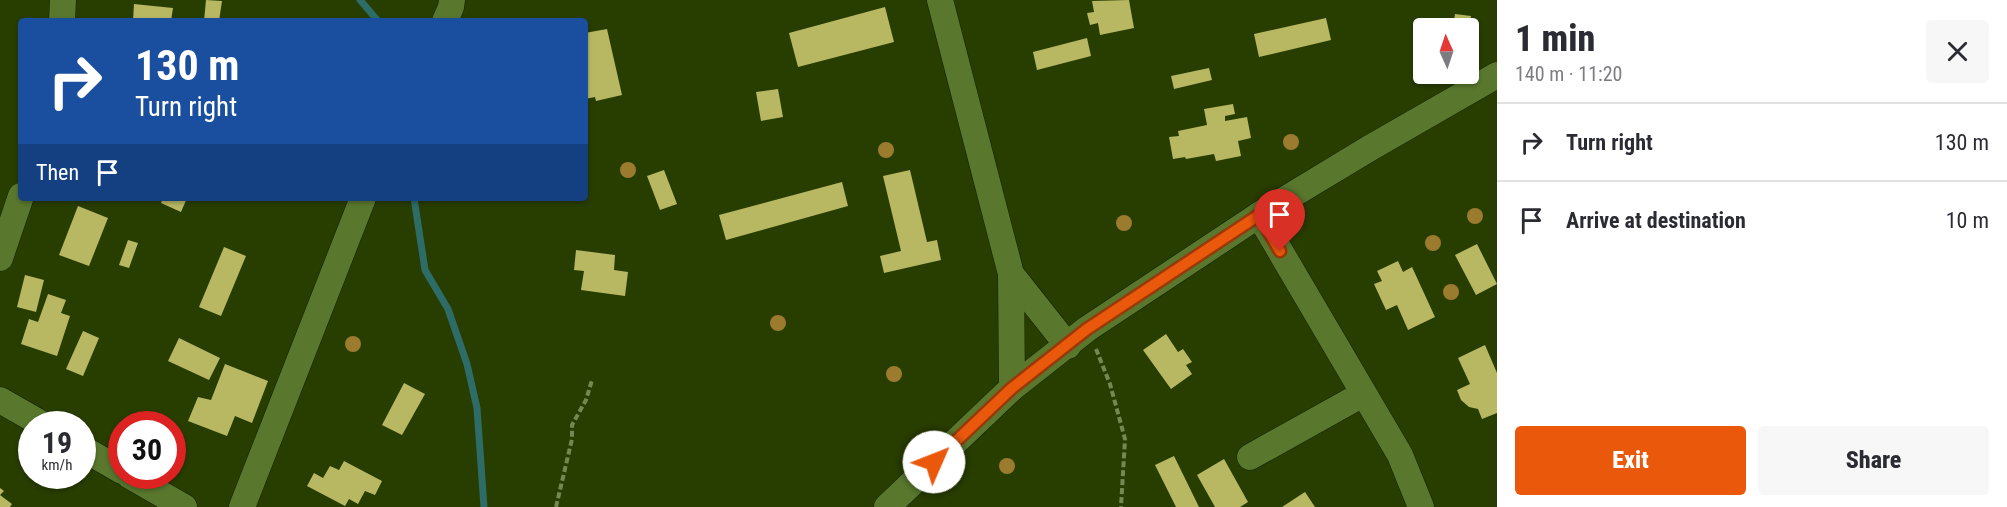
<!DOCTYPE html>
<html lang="en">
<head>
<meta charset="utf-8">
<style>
  :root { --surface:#fff; --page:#f7f7f7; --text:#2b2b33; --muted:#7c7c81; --line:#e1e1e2; --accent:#ea580c }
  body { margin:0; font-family:"Roboto Condensed",sans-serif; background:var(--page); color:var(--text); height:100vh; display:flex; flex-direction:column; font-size:22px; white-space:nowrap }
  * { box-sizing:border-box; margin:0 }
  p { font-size:20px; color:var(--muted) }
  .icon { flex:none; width:33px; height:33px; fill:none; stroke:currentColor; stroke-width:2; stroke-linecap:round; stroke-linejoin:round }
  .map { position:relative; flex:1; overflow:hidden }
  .side { display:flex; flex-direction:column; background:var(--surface); width:510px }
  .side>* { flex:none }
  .hud { position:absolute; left:18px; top:18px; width:570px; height:183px; border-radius:6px; box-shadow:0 2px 4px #0004; background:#1a4fa0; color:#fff; overflow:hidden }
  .needle { width:39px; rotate:357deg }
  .buttons { position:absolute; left:1413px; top:18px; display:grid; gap:12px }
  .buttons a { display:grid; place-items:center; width:66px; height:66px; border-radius:6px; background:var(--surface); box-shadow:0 2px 4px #0004; font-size:30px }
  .speed { position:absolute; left:18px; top:411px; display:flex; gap:12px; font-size:30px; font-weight:700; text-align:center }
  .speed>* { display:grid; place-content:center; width:78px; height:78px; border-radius:50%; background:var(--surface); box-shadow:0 2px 4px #0004; line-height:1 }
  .speed small { font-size:15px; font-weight:400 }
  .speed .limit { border:9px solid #d22; background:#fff; color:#111 }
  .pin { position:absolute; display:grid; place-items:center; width:51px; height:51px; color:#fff; margin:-62px -26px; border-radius:50% 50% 50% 0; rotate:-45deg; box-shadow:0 0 6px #0007 }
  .pin .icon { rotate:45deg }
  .me { position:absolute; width:66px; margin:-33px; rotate:46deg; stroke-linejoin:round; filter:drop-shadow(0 0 4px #0008) }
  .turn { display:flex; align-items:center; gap:21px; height:126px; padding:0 18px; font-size:27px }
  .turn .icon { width:78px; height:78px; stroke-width:2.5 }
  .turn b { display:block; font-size:42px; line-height:51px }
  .then { display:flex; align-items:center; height:57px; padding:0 18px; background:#0003; gap:12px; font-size:22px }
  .round { display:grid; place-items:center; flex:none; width:63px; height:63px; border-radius:6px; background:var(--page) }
  .summary { display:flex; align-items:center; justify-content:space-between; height:102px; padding:0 18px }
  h1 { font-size:36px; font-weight:800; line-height:45px }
  .cta { display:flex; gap:12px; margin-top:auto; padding:12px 18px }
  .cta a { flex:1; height:69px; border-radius:6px; background:var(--accent); color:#fff; font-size:24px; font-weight:800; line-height:69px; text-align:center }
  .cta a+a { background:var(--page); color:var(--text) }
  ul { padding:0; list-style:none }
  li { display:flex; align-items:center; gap:18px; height:78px; padding:0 18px; border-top:2px solid var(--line) }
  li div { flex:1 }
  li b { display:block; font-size:22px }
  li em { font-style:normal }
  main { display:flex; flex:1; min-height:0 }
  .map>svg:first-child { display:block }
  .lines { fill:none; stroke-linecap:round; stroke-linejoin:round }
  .stream { stroke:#2d6c67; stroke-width:7 }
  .building { fill:#b8b863 }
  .minor-casing { stroke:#132200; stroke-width:27 }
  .path { stroke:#748854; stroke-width:4; stroke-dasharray:6 3; stroke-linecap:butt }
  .minor { stroke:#59782e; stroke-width:26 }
  .tree { fill:#9b7b2d }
  .route-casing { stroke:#983908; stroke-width:15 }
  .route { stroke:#ea580c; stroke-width:10 }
</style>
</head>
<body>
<main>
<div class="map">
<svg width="1497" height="507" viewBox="0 0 1497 507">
  <rect width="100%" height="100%" fill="#283d00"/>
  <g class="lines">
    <g class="stream">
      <path d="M 360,0 L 378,21"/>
      <path d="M 414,198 L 425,270 L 448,309 L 467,364 L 477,408 L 484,507"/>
    </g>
  </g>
  <g class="building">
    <path d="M 206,0 L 222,1 L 219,21 L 204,21 Z"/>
    <path d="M 1129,0 L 1134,28 L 1100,35 L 1098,23 L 1090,25 L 1087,13 L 1094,12 L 1092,1 Z"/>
    <path d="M 134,4 L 173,8 L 171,21 L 133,21 Z"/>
    <path d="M 885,7 L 894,42 L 798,67 L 789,33 Z"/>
    <path d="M 1455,14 L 1471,16 L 1469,28 L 1453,28 Z"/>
    <path d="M 1326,18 L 1331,40 L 1259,57 L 1254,34 Z"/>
    <path d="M 607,29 L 622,95 L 596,101 L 595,97 L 585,99 L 585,42 L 587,42 L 585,33 Z"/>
    <path d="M 1087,38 L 1091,56 L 1037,70 L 1033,52 Z"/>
    <path d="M 1209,68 L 1212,80 L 1174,89 L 1171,76 Z"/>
    <path d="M 778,89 L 783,117 L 761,121 L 756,92 Z"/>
    <path d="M 1233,104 L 1235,114 L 1225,116 L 1225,121 L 1247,117 L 1251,138 L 1238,141 L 1241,156 L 1216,161 L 1214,154 L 1186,159 L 1185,157 L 1173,159 L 1169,137 L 1179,136 L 1178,131 L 1207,125 L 1204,109 Z"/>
    <path d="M 664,170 L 677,204 L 660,210 L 647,176 Z"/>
    <path d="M 910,170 L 927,242 L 937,240 L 941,260 L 884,273 L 880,256 L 901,251 L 883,176 Z"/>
    <path d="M 842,182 L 848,206 L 726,240 L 719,215 Z"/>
    <path d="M 163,198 L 187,198 L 181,212 L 161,203 Z"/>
    <path d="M 78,206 L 108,218 L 89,266 L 59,255 Z"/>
    <path d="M 128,240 L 138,243 L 129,268 L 119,265 Z"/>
    <path d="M 1477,244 L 1497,284 L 1476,295 L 1455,255 Z"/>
    <path d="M 224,247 L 246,256 L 221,316 L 199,307 Z"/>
    <path d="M 576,250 L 615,255 L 614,270 L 628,272 L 625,296 L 581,290 L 584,271 L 574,270 Z"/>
    <path d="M 1398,261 L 1403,272 L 1412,267 L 1435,317 L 1408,330 L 1397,305 L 1386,310 L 1374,284 L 1382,281 L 1377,271 Z"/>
    <path d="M 25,275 L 44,280 L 36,312 L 17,307 Z"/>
    <path d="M 48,294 L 66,300 L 61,313 L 70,316 L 57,356 L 21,344 L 29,319 L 38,322 Z"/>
    <path d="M 83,331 L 99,338 L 83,376 L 66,369 Z"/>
    <path d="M 1166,334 L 1178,352 L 1183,349 L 1192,362 L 1186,365 L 1192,374 L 1171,389 L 1143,350 Z"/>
    <path d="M 179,338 L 220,358 L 209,380 L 168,361 Z"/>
    <path d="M 1485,345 L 1497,373 L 1497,413 L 1482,419 L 1478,409 L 1469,407 L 1461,400 L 1457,390 L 1470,384 L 1458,358 Z"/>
    <path d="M 225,364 L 268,381 L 252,423 L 235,416 L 227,436 L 188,421 L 198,397 L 211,400 Z"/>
    <path d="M 404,383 L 425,394 L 402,435 L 382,425 Z"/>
    <path d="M 1174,456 L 1199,507 L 1176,507 L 1155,465 Z"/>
    <path d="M 1224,459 L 1248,502 L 1240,507 L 1215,507 L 1197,475 Z"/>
    <path d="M 344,461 L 382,481 L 375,495 L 365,491 L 358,504 L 349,499 L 345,506 L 307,486 L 314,473 L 323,478 L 330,466 L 339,470 Z"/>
    <path d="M 0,488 L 4,491 L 0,495 L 12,504 L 10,507 L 0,507 Z"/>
    <path d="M 1305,492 L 1315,507 L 1282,507 Z"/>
  </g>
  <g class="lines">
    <defs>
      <g id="minor">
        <path d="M 940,0 L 1011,274 L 1068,346"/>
        <path d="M 62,21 L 63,0"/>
        <path d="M 445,21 L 451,7 L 452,0"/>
        <path d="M 1259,215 L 1400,455 L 1421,507"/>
        <path d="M 0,258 L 21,196"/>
        <path d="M 1011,274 L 1012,388"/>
        <path d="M 0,400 L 42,424"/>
        <path d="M 82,448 L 122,471"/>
        <path d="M 1250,457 L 1363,394"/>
        <path d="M 130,476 L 184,507"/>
        <path d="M 242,507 L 363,198"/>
        <path d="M 887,507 L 1012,388 L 1087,329 L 1259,215 L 1370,148 L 1497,75"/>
      </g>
    </defs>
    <use href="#minor" class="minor-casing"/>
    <g class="path">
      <path d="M 1096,349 L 1110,384 L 1125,439 L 1121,507"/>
      <path d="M 556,507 L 572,439 L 572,425 L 586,400 L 592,380"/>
    </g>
    <use href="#minor" class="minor"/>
  </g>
  <g class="tree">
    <circle cx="1291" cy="142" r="8"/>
    <circle cx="886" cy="150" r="8"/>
    <circle cx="628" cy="170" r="8"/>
    <circle cx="1475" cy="216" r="8"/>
    <circle cx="1124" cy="223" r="8"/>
    <circle cx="1433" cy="243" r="8"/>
    <circle cx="1451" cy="292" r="8"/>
    <circle cx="778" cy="323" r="8"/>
    <circle cx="353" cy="344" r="8"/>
    <circle cx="894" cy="374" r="8"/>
    <circle cx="1007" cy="466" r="8"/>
  </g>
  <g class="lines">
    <defs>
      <path id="route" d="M 934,462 L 1012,388 L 1087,329 L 1259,215 L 1280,251"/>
    </defs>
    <use href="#route" class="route-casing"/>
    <use href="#route" class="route"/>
  </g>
</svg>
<div class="buttons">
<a><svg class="needle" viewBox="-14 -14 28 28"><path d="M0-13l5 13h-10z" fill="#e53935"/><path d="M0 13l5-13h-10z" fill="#7c7c81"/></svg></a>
</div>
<div class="speed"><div>19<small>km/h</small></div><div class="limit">30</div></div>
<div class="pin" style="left:1280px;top:251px;background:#d93025"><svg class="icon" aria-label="arrive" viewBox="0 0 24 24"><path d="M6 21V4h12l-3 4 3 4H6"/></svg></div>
<svg class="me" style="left:934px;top:462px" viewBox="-20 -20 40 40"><circle r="19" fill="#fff"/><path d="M0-13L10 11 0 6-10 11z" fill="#ea580c"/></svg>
<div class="hud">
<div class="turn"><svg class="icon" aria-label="right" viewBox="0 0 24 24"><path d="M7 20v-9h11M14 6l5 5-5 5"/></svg><div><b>130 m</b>Turn right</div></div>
<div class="then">Then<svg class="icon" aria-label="arrive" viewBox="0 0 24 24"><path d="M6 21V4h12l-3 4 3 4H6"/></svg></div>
</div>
</div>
<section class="side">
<div class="summary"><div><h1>1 min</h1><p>140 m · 11:20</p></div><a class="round"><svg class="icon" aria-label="close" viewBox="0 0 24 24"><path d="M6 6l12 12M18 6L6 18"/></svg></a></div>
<ul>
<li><svg class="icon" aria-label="right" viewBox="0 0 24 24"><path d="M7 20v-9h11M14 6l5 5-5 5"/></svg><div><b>Turn right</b></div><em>130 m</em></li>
<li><svg class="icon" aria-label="arrive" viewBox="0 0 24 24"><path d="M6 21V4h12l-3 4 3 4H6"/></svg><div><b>Arrive at destination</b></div><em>10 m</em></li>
</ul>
<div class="cta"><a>Exit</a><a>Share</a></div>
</section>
</main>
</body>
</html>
